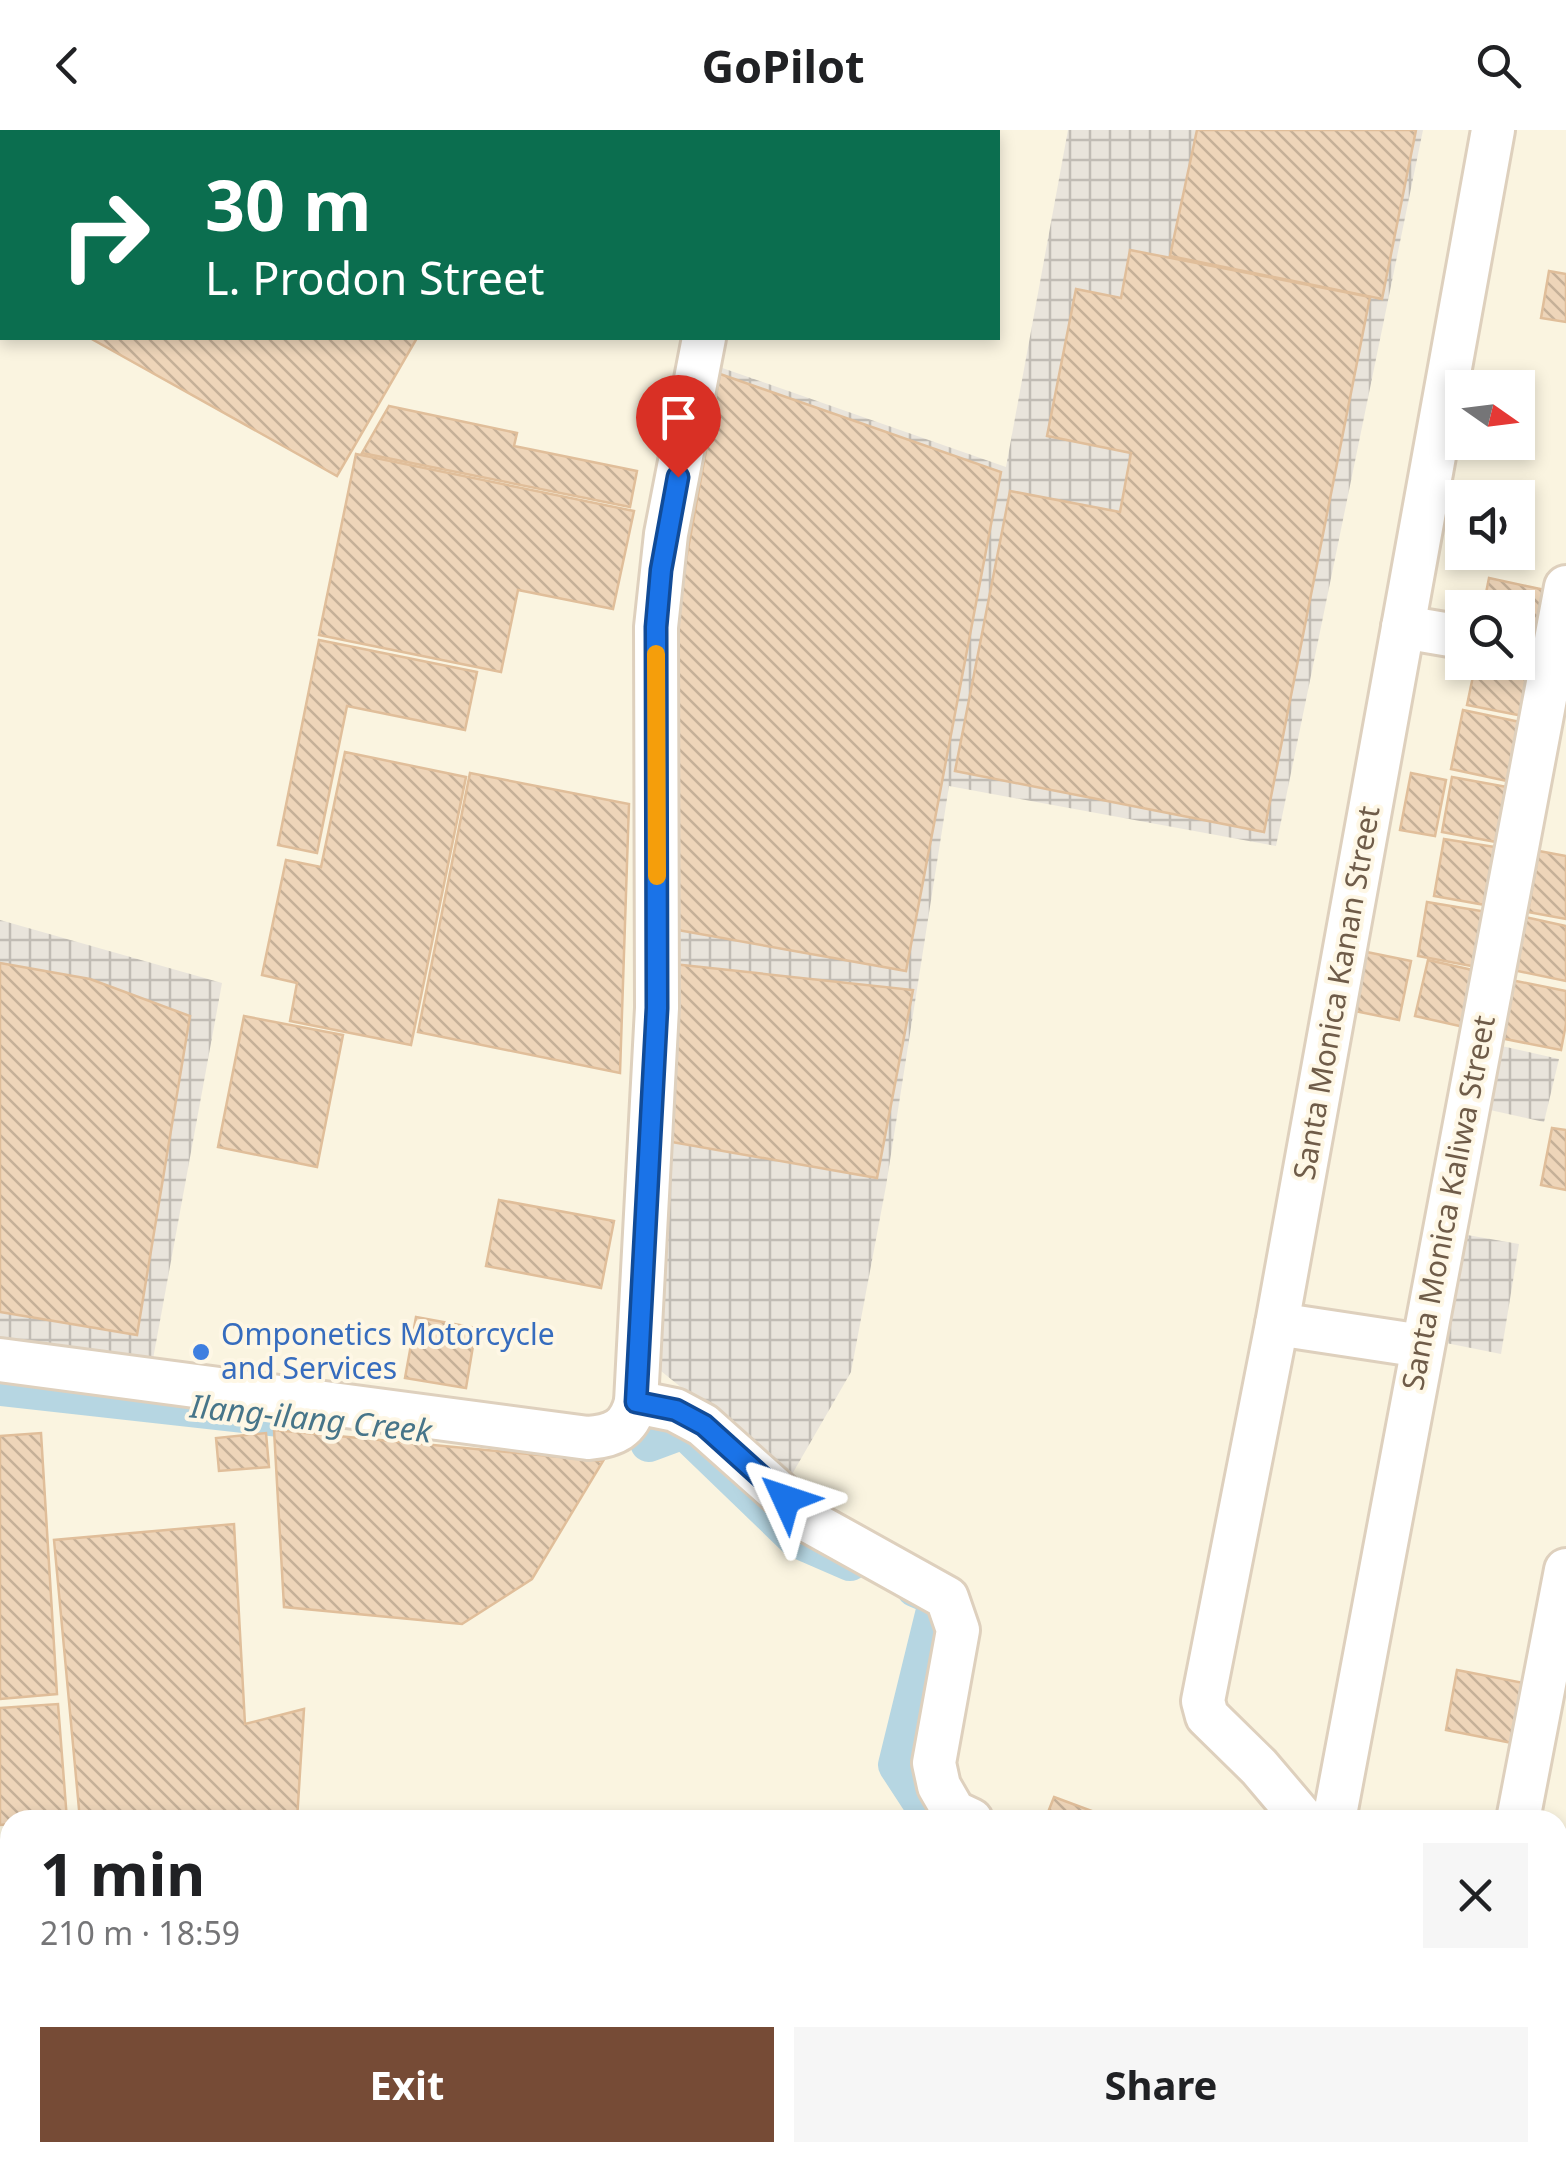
<!DOCTYPE html>
<html lang="en">
<head>
<meta charset="utf-8">
<style>
  :root { --surface:#fff; --page:#f6f6f6; --text:#202124; --muted:#757577; --accent:#764b36 }
  body { margin:0; font-family:"Noto Sans",sans-serif; background:var(--page); color:var(--text); height:100vh; display:flex; flex-direction:column; font-size:38px; white-space:nowrap }
  * { box-sizing:border-box; margin:0 }
  p { font-size:32px; color:var(--muted) }
  .icon { flex:none; width:55px; height:55px; fill:none; stroke:currentColor; stroke-width:2; stroke-linecap:round; stroke-linejoin:round }
  .map { position:relative; flex:1; overflow:hidden }
  .panel { position:absolute; left:0px; top:1680px; width:1568px; height:352px; display:flex; flex-direction:column; background:var(--surface); border-radius:30px 30px 0 0; box-shadow:0 5px 15px #0003 }
  .panel>* { flex:none }
  .guide { position:absolute; left:0px; top:0px; width:1000px; height:210px; box-shadow:0 5px 15px #0003; background:#0b6e4f; color:#fff; overflow:hidden }
  .needle { width:65px; rotate:104deg }
  .buttons { position:absolute; left:1445px; top:240px; display:grid; gap:20px }
  .buttons a { display:grid; place-items:center; width:90px; height:90px; border-radius:0px; background:var(--surface); box-shadow:0 5px 15px #0003; font-size:50px }
  .pin { position:absolute; display:grid; place-items:center; width:85px; height:85px; color:#fff; margin:-102px -42px; border-radius:50% 50% 50% 0; rotate:-45deg; box-shadow:0 0 10px #0007 }
  .pin .icon { rotate:45deg }
  .me { position:absolute; width:110px; margin:-55px; rotate:312deg; stroke-linejoin:round; filter:drop-shadow(0 0 8px #0008) }
  .turn { display:flex; align-items:center; gap:35px; height:210px; padding:0 40px; font-size:45px }
  .turn .icon { width:130px; height:130px; stroke-width:2.5 }
  .turn b { display:block; font-size:70px; line-height:85px }
  .round { display:grid; place-items:center; flex:none; width:105px; height:105px; border-radius:0px; background:var(--page) }
  .overview { display:flex; align-items:center; justify-content:space-between; height:170px; padding:0 40px }
  h1 { font-size:60px; font-weight:700; line-height:75px }
  .button { display:flex; gap:20px; margin-top:auto; padding:20px 40px }
  .button a { flex:1; height:115px; border-radius:0px; background:var(--accent); color:#fff; font-size:40px; font-weight:700; line-height:115px; text-align:center }
  .button a+a { background:var(--page); color:var(--text) }
  header { display:flex; justify-content:space-between; align-items:center; height:130px; padding:0 40px; background:var(--surface); font-size:45px; font-weight:700 }
  .map>svg:first-child { display:block }
  .industrial { fill:url(#industrial-grid) }
  .lines { fill:none; stroke-linecap:round; stroke-linejoin:round }
  .stream { stroke:#9dc4d3; stroke-width:10 }
  .canal { stroke:#b6d6e2; stroke-width:38 }
  .building { fill:url(#building-back-hatch); stroke:#e0be9a; stroke-width:2.5 }
  .minor-casing { stroke:#ded0bd; stroke-width:48 }
  .minor { stroke:#fff; stroke-width:42 }
  .route-casing { stroke:#114b97; stroke-width:25 }
  .route { stroke:#1a73e8; stroke-width:18 }
  .slow { stroke:#f59e0b; stroke-width:18 }
  .shop-dot { fill:#3f7fe0; stroke:#fef7e5; stroke-width:4 }
  .labels { text-anchor:middle; stroke-width:8; stroke-linejoin:round; paint-order:stroke }
  .street-label { font-size:30px; fill:#6f5c49; stroke:#fef7e5 }
  .shop-label { font-size:30px; fill:#366cbe; stroke:#fef7e5; text-anchor:start }
  .water-label { font-size:32px; font-style:italic; fill:#477589; stroke:#fef7e5 }
</style>
</head>
<body>
<header><svg class="icon" aria-label="back" viewBox="0 0 24 24"><path d="M15 5l-7 7 7 7"/></svg>GoPilot<svg class="icon" aria-label="search" viewBox="0 0 24 24"><circle cx="10" cy="10" r="6"/><path d="M15 15l6 6"/></svg></header>
<div class="map">
<svg width="1566" height="2031" viewBox="0 0 1566 2031">
  <defs>
    <pattern id="industrial-grid" width="8" height="8" patternUnits="userSpaceOnUse" patternTransform="scale(2.5)"><rect width="8" height="8" fill="#e9e4db"/><path d="M0 4h8M4 0v8" fill="none" stroke="#c1bcb4"/></pattern>
    <pattern id="building-back-hatch" width="6" height="6" patternUnits="userSpaceOnUse" patternTransform="scale(2.5)"><rect width="6" height="6" fill="#eed5b9"/><path d="M-1 5l2 2M0 0l6 6M5-1l2 2" fill="none" stroke="#c5b098"/></pattern>
  </defs>
  <rect width="100%" height="100%" fill="#faf4e0"/>
  <g class="industrial">
    <path d="M 1068,0 L 1423,0 L 1276,716 L 949,656 L 886,1056 L 851,1242 L 791,1346 L 656,1237 L 662,536 L 708,233 L 1006,337 Z"/>
    <path d="M 0,790 L 222,853 L 153,1229 L 0,1215 Z"/>
    <path d="M 1493,914 L 1559,929 L 1544,992 L 1481,978 Z"/>
    <path d="M 1450,1102 L 1519,1114 L 1501,1224 L 1436,1211 Z"/>
  </g>
  <g class="lines">
    <path class="stream" d="M 1437,2022 L 1455,2031"/>
    <g class="canal">
      <path d="M 0,1257 L 306,1291"/>
      <path d="M 649,1313 L 684,1300 L 797,1409 L 850,1432"/>
      <path d="M 915,1458 L 938,1468 L 897,1635 L 933,1690"/>
    </g>
  </g>
  <g class="building">
    <path d="M 0,0 L 350,0 L 2,2 L 2,159 Z"/>
    <path d="M 1197,0 L 1416,0 L 1382,169 L 1170,126 Z"/>
    <path d="M 1130,120 L 1370,167 L 1264,702 L 955,641 L 1010,361 L 1120,382 L 1131,323 L 1047,306 L 1076,159 L 1121,168 Z"/>
    <path d="M 1549,141 L 1566,144 L 1566,192 L 1541,188 Z"/>
    <path d="M 90,208 L 417,208 L 337,346 Z"/>
    <path d="M 720,244 L 1001,342 L 906,841 L 672,799 L 676,485 Z"/>
    <path d="M 389,276 L 517,303 L 514,316 L 637,341 L 630,377 L 362,323 Z"/>
    <path d="M 356,324 L 634,381 L 613,479 L 518,460 L 501,542 L 319,505 Z"/>
    <path d="M 1489,448 L 1545,460 L 1536,506 L 1518,502 L 1518,478 L 1483,478 Z"/>
    <path d="M 319,510 L 477,542 L 465,600 L 347,576 L 317,723 L 278,715 Z"/>
    <path d="M 1476,532 L 1532,539 L 1523,586 L 1467,575 Z"/>
    <path d="M 1463,580 L 1520,592 L 1507,651 L 1451,639 Z"/>
    <path d="M 345,622 L 466,647 L 411,915 L 290,891 L 297,853 L 262,845 L 286,730 L 321,737 Z"/>
    <path d="M 470,643 L 629,674 L 620,943 L 418,902 Z"/>
    <path d="M 1411,643 L 1446,650 L 1435,706 L 1400,700 Z"/>
    <path d="M 1452,647 L 1507,657 L 1496,712 L 1442,702 Z"/>
    <path d="M 1444,709 L 1495,717 L 1485,775 L 1434,766 Z"/>
    <path d="M 1539,721 L 1566,726 L 1566,789 L 1528,782 Z"/>
    <path d="M 1427,772 L 1487,782 L 1477,837 L 1418,826 Z"/>
    <path d="M 1525,787 L 1566,796 L 1566,851 L 1513,840 Z"/>
    <path d="M 1352,819 L 1411,831 L 1399,890 L 1340,878 Z"/>
    <path d="M 1428,830 L 1477,841 L 1464,897 L 1415,886 Z"/>
    <path d="M 0,833 L 90,849 L 190,886 L 137,1205 L 0,1182 Z"/>
    <path d="M 673,834 L 913,860 L 877,1048 L 666,1011 Z"/>
    <path d="M 1506,849 L 1566,861 L 1566,894 L 1561,920 L 1495,907 Z"/>
    <path d="M 244,886 L 343,905 L 317,1037 L 218,1017 Z"/>
    <path d="M 1552,998 L 1566,1000 L 1566,1060 L 1541,1055 Z"/>
    <path d="M 499,1070 L 614,1091 L 601,1158 L 486,1136 Z"/>
    <path d="M 416,1187 L 476,1198 L 466,1258 L 405,1248 Z"/>
    <path d="M 274,1300 L 603,1331 L 532,1449 L 462,1494 L 284,1477 Z"/>
    <path d="M 41,1303 L 57,1564 L 0,1569 L 0,1306 Z"/>
    <path d="M 266,1303 L 269,1337 L 219,1341 L 216,1308 Z"/>
    <path d="M 234,1394 L 245,1594 L 304,1579 L 297,1690 L 80,1690 L 54,1410 Z"/>
    <path d="M 1457,1540 L 1529,1554 L 1517,1614 L 1446,1600 Z"/>
    <path d="M 58,1574 L 67,1690 L 10,1690 L 10,1694 L 0,1695 L 0,1578 Z"/>
    <path d="M 1054,1667 L 1108,1687 L 1107,1690 L 1045,1690 Z"/>
    <path d="M 601,2022 L 918,2022 L 912,2031 L 594,2031 Z"/>
    <path d="M 949,2022 L 1050,2022 L 1061,2031 L 943,2031 Z"/>
    <path d="M 1117,2022 L 1339,2022 L 1353,2031 L 1129,2031 Z"/>
  </g>
  <g class="lines">
    <defs>
      <g id="minor">
        <path d="M 739,2 L 739,0"/>
        <path d="M 1403,497 L 1462,507"/>
        <path d="M 1277,1194 L 1422,1216"/>
        <path d="M 0,1230 L 588,1308 C 614,1306 629,1299 636,1272 L 657,878 L 656,497 L 666,404 L 704,208"/>
        <path d="M 636,1272 L 675,1280 L 703,1295 L 814,1394 L 947,1468 L 958,1500 L 934,1633 L 939,1656 L 954,1682 L 971,1690"/>
        <path d="M 1304,1690 L 1259,1637 L 1207,1586 L 1203,1571 L 1277,1194 L 1493,0"/>
        <path d="M 1334,1690 L 1566,457"/>
        <path d="M 1518,1690 L 1566,1440"/>
        <path d="M 1398,2022 L 1409,2031"/>
      </g>
    </defs>
    <use href="#minor" class="minor-casing"/>
    <use href="#minor" class="minor"/>
  </g>
  <g class="lines">
    <defs>
      <path id="route" d="M 678,347 L 661,440 L 656,497 L 657,878 L 636,1272 L 676,1280 L 704,1295 L 786,1369"/>
    </defs>
    <use href="#route" class="route-casing"/>
    <use href="#route" class="route"/>
    <path class="slow" d="M 656,524 L 657,746"/>
  </g>
  <circle class="shop-dot" cx="201" cy="1222" r="10"/>
  <g class="labels">
    <g class="street-label">
      <text transform="translate(1337 863) rotate(-80)" y="10">Santa Monica Kanan Street</text>
      <text transform="translate(1449 1073) rotate(-79)" y="10">Santa Monica Kaliwa Street</text>
    </g>
    <g class="shop-label">
      <text x="221" y="1215">Omponetics Motorcycle<tspan x="221" dy="34">and Services</tspan></text>
    </g>
    <g class="water-label">
      <text transform="translate(311 1289) rotate(6)" y="11">Ilang-ilang Creek</text>
    </g>
  </g>
</svg>
<div class="buttons">
<a><svg class="needle" viewBox="-14 -14 28 28"><path d="M0-13l5 13h-10z" fill="#e53935"/><path d="M0 13l5-13h-10z" fill="#757577"/></svg></a>
<a><svg class="icon" aria-label="sound" viewBox="0 0 24 24"><path d="M4 9h4l5-4v14l-5-4H4zM17 9q2 3 0 6"/></svg></a>
<a><svg class="icon" aria-label="search" viewBox="0 0 24 24"><circle cx="10" cy="10" r="6"/><path d="M15 15l6 6"/></svg></a>
</div>
<div class="pin" style="left:678px;top:347px;background:#d93025"><svg class="icon" aria-label="arrive" viewBox="0 0 24 24"><path d="M6 21V4h12l-3 4 3 4H6"/></svg></div>
<svg class="me" style="left:786px;top:1369px" viewBox="-20 -20 40 40"><path d="M0-17L14 15 0 8-14 15z" fill="#1a73e8" stroke="#fff" stroke-width="4"/></svg>
<div class="guide">
<div class="turn"><svg class="icon" aria-label="right" viewBox="0 0 24 24"><path d="M7 20v-9h11M14 6l5 5-5 5"/></svg><div><b>30 m</b>L. Prodon Street</div></div>
</div>
<section class="panel">
<div class="overview"><div><h1>1 min</h1><p>210 m · 18:59</p></div><a class="round"><svg class="icon" aria-label="close" viewBox="0 0 24 24"><path d="M6 6l12 12M18 6L6 18"/></svg></a></div>
<div class="button"><a>Exit</a><a>Share</a></div>
</section>
</div>
</body>
</html>
